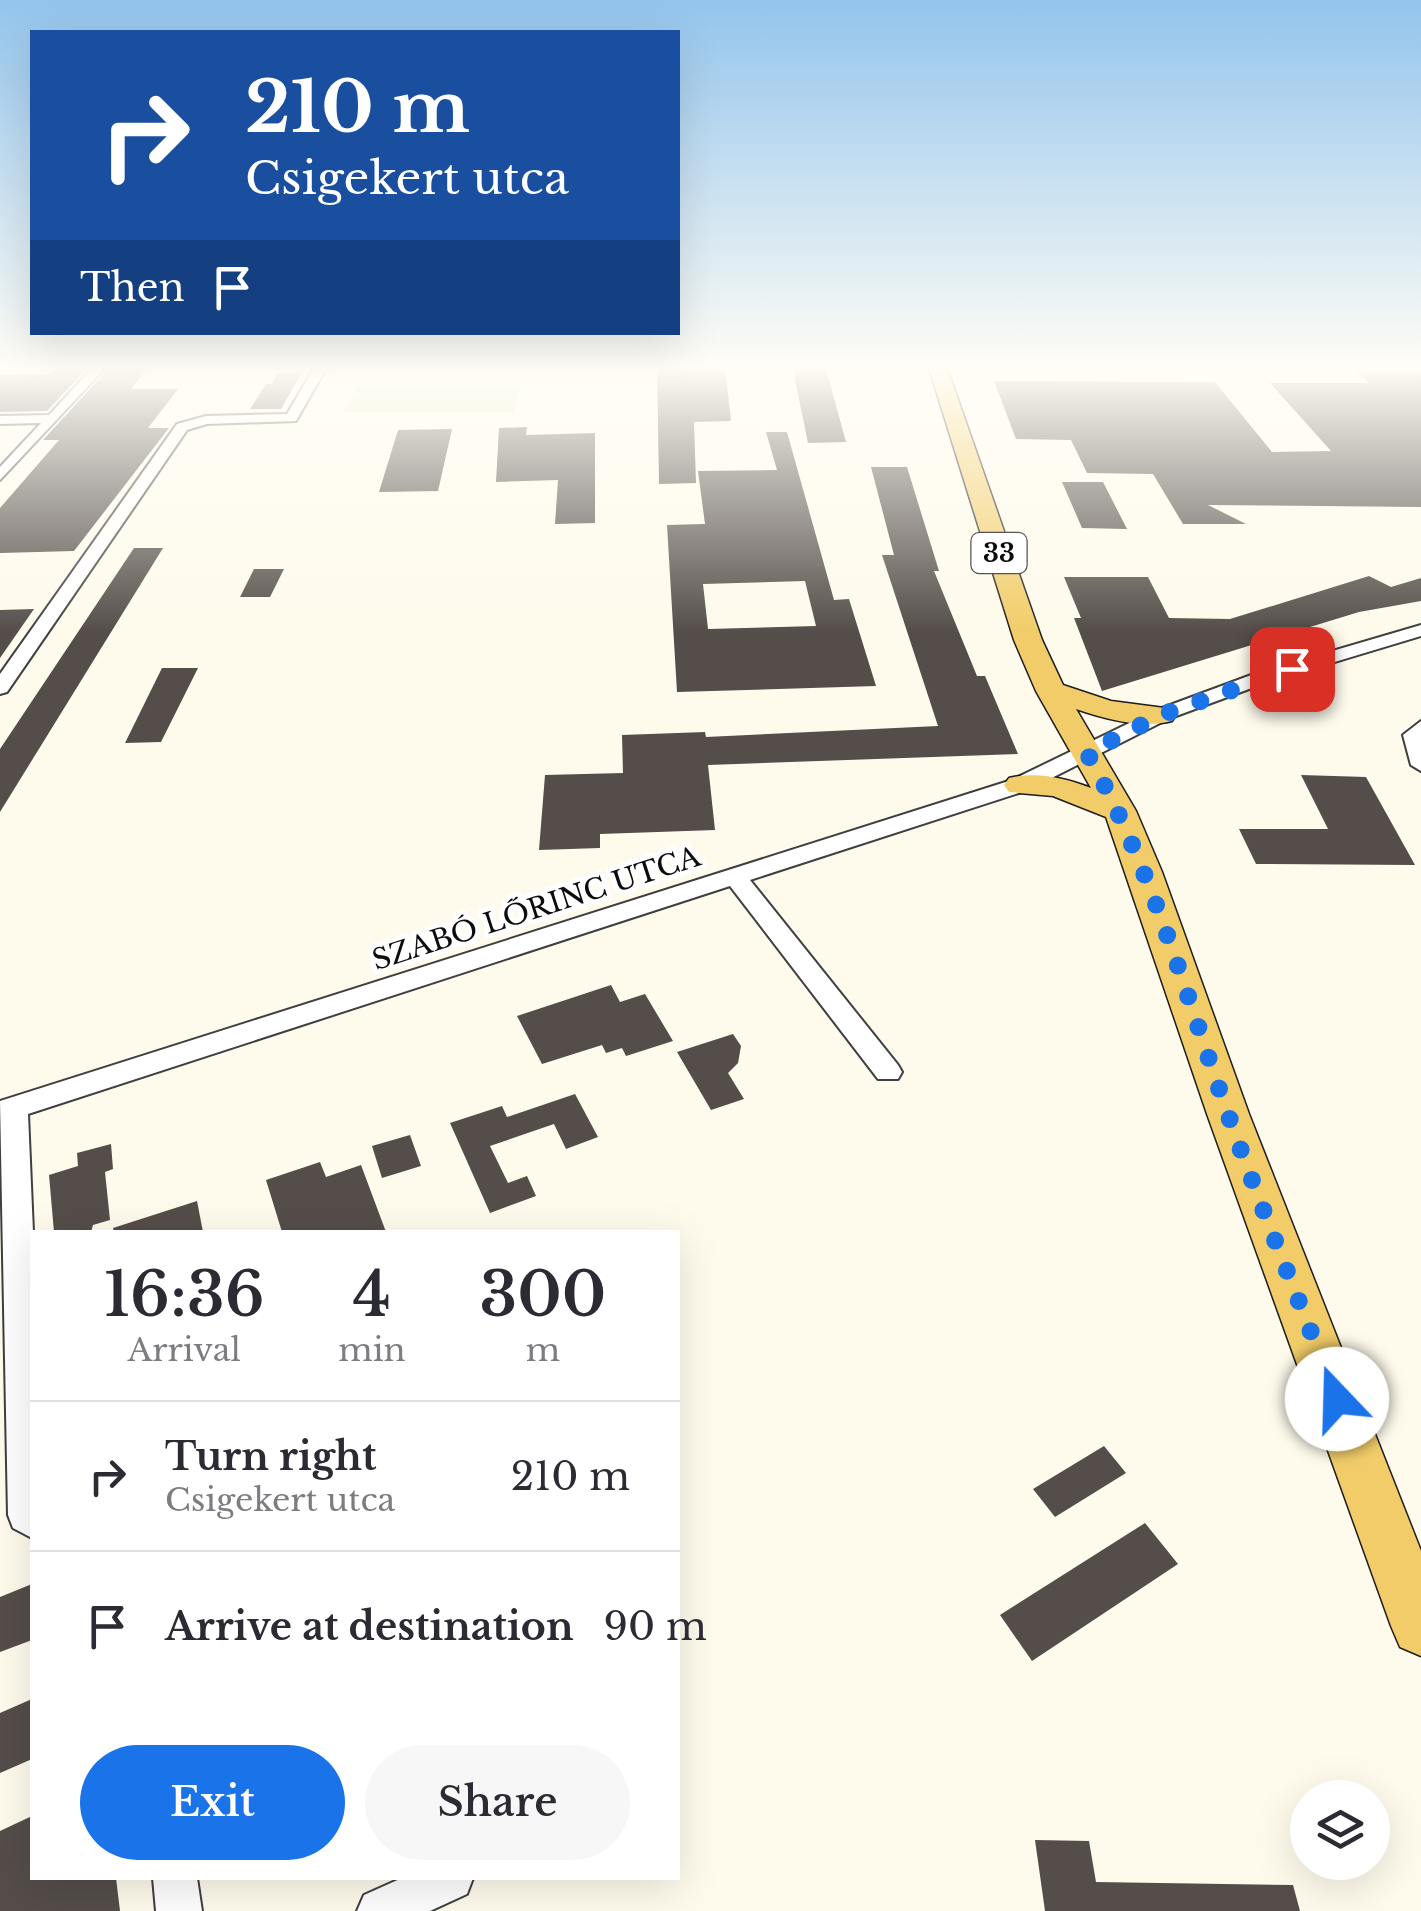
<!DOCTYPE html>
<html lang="en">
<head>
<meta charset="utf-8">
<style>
  :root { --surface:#fff; --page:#f7f7f7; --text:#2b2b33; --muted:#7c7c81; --line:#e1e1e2; --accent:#1a73e8 }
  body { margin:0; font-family:"Libre Baskerville",serif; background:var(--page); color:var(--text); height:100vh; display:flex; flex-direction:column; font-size:38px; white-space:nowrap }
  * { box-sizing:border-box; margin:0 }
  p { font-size:32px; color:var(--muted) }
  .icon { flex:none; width:55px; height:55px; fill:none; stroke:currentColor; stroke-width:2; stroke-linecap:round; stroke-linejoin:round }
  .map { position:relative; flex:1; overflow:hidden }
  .sheet { position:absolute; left:30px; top:1230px; width:650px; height:650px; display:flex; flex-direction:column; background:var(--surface); border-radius:0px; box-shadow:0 10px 40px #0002 }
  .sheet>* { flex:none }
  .guide { position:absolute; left:30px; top:30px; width:650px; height:305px; border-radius:0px; box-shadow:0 10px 40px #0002; background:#1a4fa0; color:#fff; overflow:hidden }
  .fabs { position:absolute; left:1290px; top:1780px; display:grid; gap:20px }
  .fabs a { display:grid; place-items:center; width:100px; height:100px; border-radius:50%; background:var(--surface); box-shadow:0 10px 40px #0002; font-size:50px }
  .pin { position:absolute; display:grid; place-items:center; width:85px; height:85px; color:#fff; margin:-42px; border-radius:20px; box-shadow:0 5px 15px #0006 }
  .me { position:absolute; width:110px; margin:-55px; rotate:339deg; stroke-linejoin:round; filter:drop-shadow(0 0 8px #0008) }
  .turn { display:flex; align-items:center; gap:35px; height:210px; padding:0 50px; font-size:45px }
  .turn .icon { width:130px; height:130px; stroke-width:2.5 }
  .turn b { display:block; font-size:70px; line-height:85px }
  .then { display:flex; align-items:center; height:95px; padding:0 50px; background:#0003; gap:20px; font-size:38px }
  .eta { display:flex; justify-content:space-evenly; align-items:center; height:170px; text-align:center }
  .eta b { font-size:60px; font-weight:600; line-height:70px }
  .action { display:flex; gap:20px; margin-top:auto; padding:20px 50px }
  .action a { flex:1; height:115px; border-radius:60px; background:var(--accent); color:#fff; font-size:40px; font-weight:600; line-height:115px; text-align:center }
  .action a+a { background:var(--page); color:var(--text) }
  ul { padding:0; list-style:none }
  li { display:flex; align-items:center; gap:30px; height:150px; padding:0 50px; border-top:2px solid var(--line) }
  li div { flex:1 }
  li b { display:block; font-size:38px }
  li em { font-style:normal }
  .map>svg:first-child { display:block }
  .pitch { fill:#e2eec9 }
  .building { fill:#544d49; fill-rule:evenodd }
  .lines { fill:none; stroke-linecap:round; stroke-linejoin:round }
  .street-casing { stroke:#3f3f3f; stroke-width:4 }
  .primary-casing { stroke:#1d1d1d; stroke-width:3 }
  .street { fill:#fff; fill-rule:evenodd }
  .primary { fill:#f1cc69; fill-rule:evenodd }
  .route { stroke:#1a73e8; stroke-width:18; stroke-dasharray:0 32.4 }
  .labels { text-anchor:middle; stroke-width:10; stroke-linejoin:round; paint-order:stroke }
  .shield { fill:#fff; stroke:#555; stroke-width:2.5 }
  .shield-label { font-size:25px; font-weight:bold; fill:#0c0c0c }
  .street-label { font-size:28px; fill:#0c0c0c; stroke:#fff }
</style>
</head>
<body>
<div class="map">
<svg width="1421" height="1911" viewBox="0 0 1421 1911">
  <rect width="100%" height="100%" fill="#fefaec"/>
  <path class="pitch" d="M 358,387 L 522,387 L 513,412 L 343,412 Z"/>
  <g class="building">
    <path d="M 78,365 L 90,365 L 47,411 L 0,412 L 0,374 L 49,374 L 56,367 Z"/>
    <path d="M 112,365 L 149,366 L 131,389 L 178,389 L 148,428 L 169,428 L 74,551 L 0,553 L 0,508 L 59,440 L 43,440 Z"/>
    <path d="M 657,365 L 725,365 L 731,421 L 694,422 L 696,483 L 659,484 Z"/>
    <path d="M 792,365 L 825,365 L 846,442 L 808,443 Z"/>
    <path d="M 1356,370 L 1421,371 L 1421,507 L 1208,505 L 1246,524 L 1183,524 L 1153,474 L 1087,473 L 1071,440 L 1016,439 L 994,381 L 1215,382 L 1272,452 L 1331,451 L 1270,383 L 1369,383 Z"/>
    <path d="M 302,372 L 281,409 L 250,409 L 266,384 L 272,384 L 278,373 Z"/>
    <path d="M 527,427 L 526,435 L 595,433 L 595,523 L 555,524 L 558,480 L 496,482 L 499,428 Z"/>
    <path d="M 452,429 L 438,491 L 379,492 L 398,430 Z"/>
    <path d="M 766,432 L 787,432 L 834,600 L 849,599 L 876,686 L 677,692 L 667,525 L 705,524 L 698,471 L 777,470 ZM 805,581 L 816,626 L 708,629 L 703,584 Z"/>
    <path d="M 871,467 L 907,467 L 939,571 L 934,571 L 977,676 L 985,676 L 1018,754 L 708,765 L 715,830 L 600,834 L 600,848 L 539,850 L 545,775 L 623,773 L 622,735 L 705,732 L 706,737 L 938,726 L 882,555 L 894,555 Z"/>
    <path d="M 1062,482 L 1103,482 L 1127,529 L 1082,528 Z"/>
    <path d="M 134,548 L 163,548 L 0,812 L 0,749 Z"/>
    <path d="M 254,569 L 284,569 L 270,597 L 240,597 Z"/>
    <path d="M 1369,576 L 1391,587 L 1421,578 L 1421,601 L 1359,612 L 1102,691 L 1074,618 L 1081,618 L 1064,577 L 1148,577 L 1169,618 L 1230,619 Z"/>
    <path d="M 34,609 L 0,658 L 0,610 Z"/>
    <path d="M 162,668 L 198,668 L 161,742 L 125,743 Z"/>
    <path d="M 1301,775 L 1366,777 L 1415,865 L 1256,864 L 1239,829 L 1328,829 Z"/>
    <path d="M 611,985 L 620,1002 L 645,994 L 673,1041 L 626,1056 L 622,1048 L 606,1053 L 602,1045 L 542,1064 L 517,1016 Z"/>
    <path d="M 733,1034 L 741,1046 L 738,1063 L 728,1073 L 744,1099 L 711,1110 L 677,1052 Z"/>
    <path d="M 575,1094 L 598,1137 L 566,1149 L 554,1124 L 490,1146 L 508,1183 L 527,1176 L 536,1196 L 490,1213 L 450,1123 L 502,1106 L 507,1117 Z"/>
    <path d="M 410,1135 L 421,1166 L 382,1178 L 372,1146 Z"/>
    <path d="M 111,1144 L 113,1169 L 105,1172 L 110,1220 L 93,1225 L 91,1232 L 54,1232 L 49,1175 L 78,1166 L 77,1153 Z"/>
    <path d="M 320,1162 L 326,1177 L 361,1165 L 386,1232 L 282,1232 L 266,1180 Z"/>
    <path d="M 197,1201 L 203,1232 L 114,1232 L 113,1228 Z"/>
    <path d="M 1104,1446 L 1126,1473 L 1055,1517 L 1033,1489 Z"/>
    <path d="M 1145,1523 L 1178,1564 L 1032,1661 L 1000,1615 Z"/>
    <path d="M 32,1584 L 32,1640 L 0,1652 L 0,1597 Z"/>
    <path d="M 32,1699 L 32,1759 L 0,1773 L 0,1713 Z"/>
    <path d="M 32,1816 L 32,1878 L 116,1878 L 120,1911 L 0,1911 L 0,1831 Z"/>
    <path d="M 1035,1840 L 1089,1841 L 1096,1882 L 1293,1885 L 1300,1911 L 1045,1911 Z"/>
  </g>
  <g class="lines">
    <defs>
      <g id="street">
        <path d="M 95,365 L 108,365 L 0,480 L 0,467 L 41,423 L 0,424 L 0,416 L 49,415 Z"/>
        <path d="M 316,365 L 328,365 L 296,421 L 207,424 L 187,430 L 7,692 L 0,694 L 0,674 L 177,424 L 206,416 L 287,414 Z"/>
        <path d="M 1421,625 L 1421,636 L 1268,682 L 1168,719 L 1028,790 L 750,880 L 898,1065 L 902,1072 L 898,1079 L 878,1079 L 730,886 L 28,1114 L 33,1232 L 32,1538 L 13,1528 L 8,1515 L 0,1101 L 1012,780 L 1154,711 L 1254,674 Z"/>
        <path d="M 1421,721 L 1421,771 L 1411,765 L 1403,735 Z"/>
        <path d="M 153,1878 L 197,1878 L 202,1911 L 156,1911 Z"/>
        <path d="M 402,1878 L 473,1878 L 467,1894 L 430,1911 L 357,1911 L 364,1895 Z"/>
      </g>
      <path id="primary" d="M 928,365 L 946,365 L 1042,640 L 1063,685 L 1111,701 L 1172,709 L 1176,715 L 1172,721 C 1142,729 1105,719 1076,709 L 1136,811 L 1162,872 L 1249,1114 L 1421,1551 L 1421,1656 L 1400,1647 L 1391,1626 L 1207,1114 L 1106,817 L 1053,796 L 1009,792 L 1004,785 L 1009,778 C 1037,771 1065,778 1091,788 L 1036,691 L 1014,640 Z"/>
    </defs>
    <use href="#street" class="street-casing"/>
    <use href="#primary" class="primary-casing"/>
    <use href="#street" class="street"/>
    <use href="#primary" class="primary"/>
  </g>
  <linearGradient id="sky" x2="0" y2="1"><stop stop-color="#93c4ec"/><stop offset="0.58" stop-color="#fffdf6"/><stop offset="1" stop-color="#fffdf6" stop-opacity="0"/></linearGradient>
  <rect width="1421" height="633" fill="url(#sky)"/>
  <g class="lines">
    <path class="route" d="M 1292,669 L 1161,715 L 1087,753 C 1149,862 1182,982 1223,1100 C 1258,1201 1299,1300 1337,1399"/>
  </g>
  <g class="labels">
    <rect class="shield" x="971.5" y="533" width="55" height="40" rx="8"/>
    <g class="shield-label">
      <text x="999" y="562">33</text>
    </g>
    <g class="street-label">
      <text transform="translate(536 908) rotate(-18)" y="10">SZABÓ LŐRINC UTCA</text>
    </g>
  </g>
</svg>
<div class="fabs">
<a><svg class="icon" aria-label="layers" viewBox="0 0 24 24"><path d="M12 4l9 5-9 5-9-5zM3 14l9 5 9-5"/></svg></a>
</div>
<div class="pin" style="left:1292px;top:669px;background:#d93025"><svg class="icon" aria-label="arrive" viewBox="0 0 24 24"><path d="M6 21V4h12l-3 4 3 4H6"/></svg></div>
<svg class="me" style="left:1337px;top:1399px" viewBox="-20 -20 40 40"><circle r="19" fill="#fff"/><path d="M0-13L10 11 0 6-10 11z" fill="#1a73e8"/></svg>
<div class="guide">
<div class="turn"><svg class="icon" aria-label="right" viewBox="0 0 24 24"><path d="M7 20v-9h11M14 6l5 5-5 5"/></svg><div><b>210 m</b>Csigekert utca</div></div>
<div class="then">Then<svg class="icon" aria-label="arrive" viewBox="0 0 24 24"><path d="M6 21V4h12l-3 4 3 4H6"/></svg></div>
</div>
<section class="sheet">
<div class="eta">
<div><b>16:36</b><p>Arrival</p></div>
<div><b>4</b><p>min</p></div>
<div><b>300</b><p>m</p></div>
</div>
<ul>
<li><svg class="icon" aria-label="right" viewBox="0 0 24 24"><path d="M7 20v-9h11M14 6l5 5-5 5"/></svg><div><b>Turn right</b><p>Csigekert utca</p></div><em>210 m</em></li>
<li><svg class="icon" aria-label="arrive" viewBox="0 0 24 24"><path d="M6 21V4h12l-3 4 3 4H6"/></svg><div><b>Arrive at destination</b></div><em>90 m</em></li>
</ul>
<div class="action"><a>Exit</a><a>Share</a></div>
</section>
</div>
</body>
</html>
